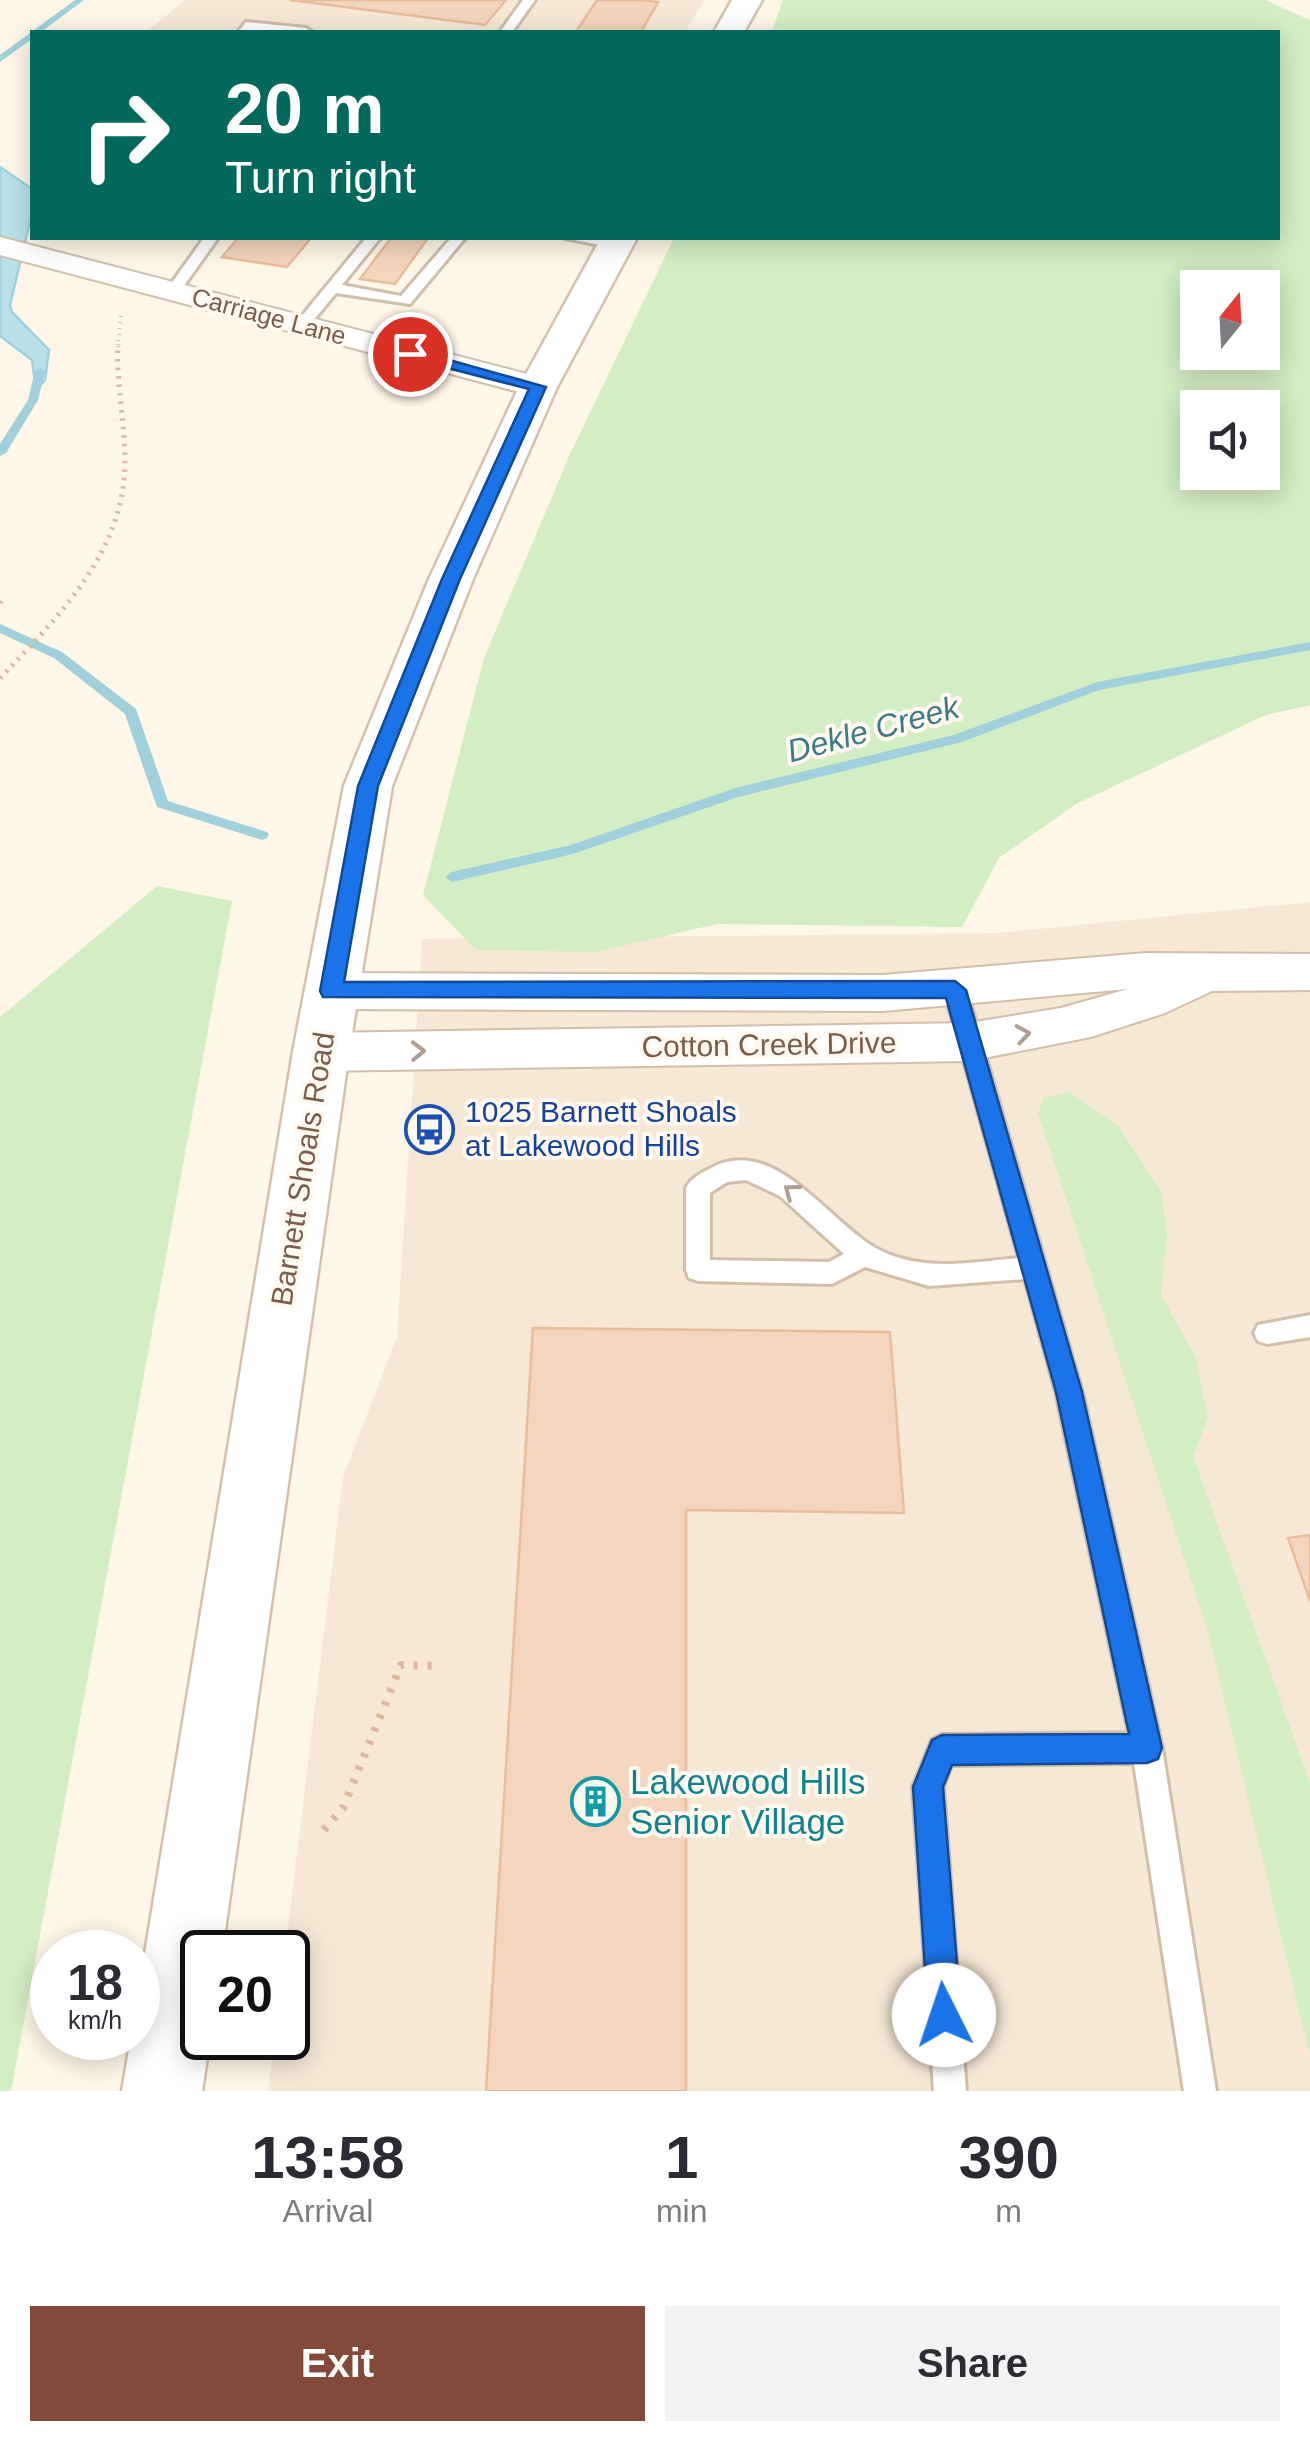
<!DOCTYPE html>
<html lang="en">
<head>
<meta charset="utf-8">
<style>
  :root { --surface:#fff; --page:#f2f2f3; --text:#2b2b33; --muted:#7c7c81; --accent:#834a3b }
  body { margin:0; font-family:Arial,sans-serif; background:var(--page); color:var(--text); height:100vh; display:flex; flex-direction:column; font-size:38px; white-space:nowrap }
  * { box-sizing:border-box; margin:0 }
  p { font-size:32px; color:var(--muted) }
  .icon { flex:none; width:55px; height:55px; fill:none; stroke:currentColor; stroke-width:2; stroke-linecap:round; stroke-linejoin:round }
  .map { position:relative; height:2091px; overflow:hidden }
  .sheet { display:flex; flex-direction:column; background:var(--surface); flex:1 }
  .sheet>* { flex:none }
  .banner { position:absolute; left:30px; top:30px; width:1250px; height:210px; border-radius:0px; box-shadow:0 5px 25px #0003; background:#00695c; color:#fff; overflow:hidden }
  .needle { width:65px; rotate:18deg }
  .controls { position:absolute; left:1180px; top:270px; display:grid; gap:20px }
  .controls a { display:grid; place-items:center; width:100px; height:100px; border-radius:0px; background:var(--surface); box-shadow:0 5px 25px #0003; font-size:50px }
  .speed { position:absolute; left:30px; top:1930px; display:flex; gap:20px; font-size:50px; font-weight:700; text-align:center }
  .speed>* { display:grid; place-content:center; width:130px; height:130px; border-radius:50%; background:var(--surface); box-shadow:0 5px 25px #0003; line-height:1 }
  .speed small { font-size:25px; font-weight:400 }
  .speed .limit { border:5px solid #111; border-radius:15px; background:#fff; color:#111 }
  .pin { position:absolute; display:grid; place-items:center; width:85px; height:85px; color:#fff; margin:-42px; border:5px solid #fff; border-radius:50%; box-shadow:0 2px 10px #0007 }
  .me { position:absolute; width:110px; margin:-55px; rotate:356deg; stroke-linejoin:round; filter:drop-shadow(0 0 8px #0008) }
  .turn { display:flex; align-items:center; gap:35px; height:210px; padding:0 30px; font-size:45px }
  .turn .icon { width:130px; height:130px; stroke-width:2.5 }
  .turn b { display:block; font-size:70px; line-height:85px }
  .eta { display:flex; justify-content:space-evenly; align-items:center; height:170px; text-align:center }
  .eta b { font-size:60px; font-weight:800; line-height:70px }
  .button { display:flex; gap:20px; margin-top:auto; padding:20px 30px }
  .button a { flex:1; height:115px; border-radius:0px; background:var(--accent); color:#fff; font-size:40px; font-weight:800; line-height:115px; text-align:center }
  .button a+a { background:var(--page); color:var(--text) }
  .map>svg:first-child { display:block }
  .residential { fill:#f6e8d5 }
  .green { fill:#d3edc4; fill-rule:evenodd }
  .water { fill:#b9e1e9; stroke:#9fd0dc; stroke-width:2.5 }
  .lines { fill:none; stroke-linecap:round; stroke-linejoin:round }
  .stream { fill:#9fd0dc; fill-rule:evenodd }
  .building { fill:#f5d5bd; stroke:#e9bc9c; stroke-width:2.5 }
  .lane-casing { stroke:#d1beab; stroke-width:6 }
  .street-casing { stroke:#d1beab; stroke-width:4 }
  .secondary-casing { stroke:#d7c0ab; stroke-width:5 }
  .path-far2 { stroke:#dbb89f; stroke-width:4; stroke-dasharray:1 5; stroke-linecap:butt }
  .path-far1 { stroke:#dbb89f; stroke-width:5; stroke-dasharray:2.5 6; stroke-linecap:butt }
  .path { stroke:#dbb89f; stroke-width:8; stroke-dasharray:4 10; stroke-linecap:butt }
  .lane { fill:#fff; fill-rule:evenodd }
  .street { fill:#fff; fill-rule:evenodd }
  .secondary { fill:#fff; fill-rule:evenodd }
  .oneway { stroke:#af9d92 }
  .route { fill:#1a73e8; stroke:#114b97; stroke-width:2.5 }
  .labels { text-anchor:middle; stroke-width:8; stroke-linejoin:round; paint-order:stroke }
  .far-street-label { font-size:25px; fill:#7a5c49; stroke:#fff9ef }
  .street-label { font-size:30px; fill:#7a5c49; stroke:#fff9ef }
  .transit-label { font-size:30px; fill:#164399; stroke:#fff9ef; text-anchor:start }
  .water-label { font-size:32px; font-style:italic; fill:#3e7987; stroke:#fff9ef }
  .near-culture-label { font-size:35px; fill:#0d838f; stroke:#fff9ef; text-anchor:start }
</style>
</head>
<body>
<div class="map">
<svg width="1310" height="2091" viewBox="0 0 1310 2091">
  <rect width="100%" height="100%" fill="#fef6e7"/>
  <g class="residential">
    <path d="M 185,0 L 704,0 L 685,32 L 146,32 Z"/>
    <path d="M 1310,902 L 1310,2091 L 268,2091 L 275,2038 L 288,2038 L 285,1952 L 343,1477 L 397,1337 L 422,939 L 999,933 Z"/>
  </g>
  <g class="green">
    <path d="M 783,0 L 1265,0 L 1310,20 L 1310,705 L 1266,715 L 1076,804 L 999,858 L 962,927 L 717,924 L 596,952 L 476,950 L 423,895 L 484,658 L 570,454 L 674,238 L 1278,238 L 1278,32 L 772,32 ZM 1198,288 L 1262,288 L 1262,352 L 1198,352 ZM 1198,408 L 1262,408 L 1262,472 L 1198,472 Z"/>
    <path d="M 157,886 L 232,901 L 11,2091 L 0,2091 L 0,1017 Z"/>
    <path d="M 1069,1092 L 1119,1127 L 1161,1191 L 1167,1234 L 1161,1295 L 1195,1356 L 1208,1418 L 1193,1456 L 1310,1783 L 1310,2056 L 1207,1628 L 1038,1113 L 1044,1098 Z"/>
  </g>
  <path class="water" d="M 0,167 L 32,189 L 32,213 L 10,305 L 12,312 L 49,350 L 45,380 L 36,390 L 32,360 L 0,336 Z"/>
  <g class="lines">
    <g class="stream">
      <path d="M 75,0 L 84,0 L 41,32 L 32,32 L 32,39 L 0,62 L 0,55 Z"/>
      <path d="M 40,368 L 45,371 L 38,400 L 6,453 L 0,456 L 0,444 L 28,400 L 35,371 Z"/>
      <path d="M 0,624 L 62,652 L 136,709 L 168,801 L 267,832 L 269,835 L 267,838 L 262,840 L 157,807 L 125,714 L 54,658 L 0,633 Z"/>
      <path d="M 1310,642 L 1310,650 L 1099,690 L 962,742 L 738,797 L 573,854 L 452,882 L 445,877 L 452,872 L 571,845 L 735,788 L 954,735 L 1097,682 Z"/>
    </g>
  </g>
  <g class="building">
    <path d="M 290,0 L 506,0 L 485,25 Z"/>
    <path d="M 597,0 L 640,0 L 658,2 L 641,32 L 576,32 Z"/>
    <path d="M 238,238 L 311,238 L 287,267 L 222,257 Z"/>
    <path d="M 391,238 L 428,238 L 395,284 L 360,279 Z"/>
    <path d="M 533,1328 L 890,1332 L 904,1513 L 686,1510 L 686,2091 L 486,2091 Z"/>
    <path d="M 1310,1535 L 1310,1601 L 1288,1538 Z"/>
  </g>
  <g class="lines">
    <defs>
      <g id="lane">
        <path d="M 523,0 L 535,0 L 512,32 L 500,32 Z"/>
        <path d="M 246,22 L 306,28 L 312,32 L 238,32 Z"/>
        <path d="M 204,238 L 218,238 L 178,294 L 168,294 L 166,291 Z"/>
        <path d="M 366,238 L 380,238 L 342,285 L 401,296 L 451,238 L 465,238 L 410,304 L 336,293 L 307,328 L 297,328 L 297,322 Z"/>
        <path d="M 565,238 L 600,238 L 622,244 L 615,248 Z"/>
        <path d="M 955,981 L 966,989 L 1082,1392 L 1162,1748 L 1216,2091 L 1184,2091 L 1134,1763 L 951,1765 L 943,1787 L 966,2091 L 934,2091 L 913,1787 L 932,1740 L 942,1735 L 1129,1733 L 1056,1392 L 1025,1279 L 929,1286 L 865,1267 L 832,1284 L 698,1281 L 689,1278 L 686,1270 L 686,1188 C 691,1178 700,1174 709,1169 C 778,1130 832,1232 888,1254 C 930,1271 975,1262 1019,1258 L 944,989 ZM 746,1180 L 780,1196 L 844,1254 L 829,1262 L 710,1260 L 710,1193 L 727,1182 Z"/>
        <path d="M 1310,1315 L 1310,1337 L 1267,1344 L 1258,1341 L 1254,1333 L 1258,1325 Z"/>
      </g>
      <g id="street">
        <path d="M 0,237 L 550,380 L 555,387 L 550,394 L 538,397 L 0,255 Z"/>
        <path d="M 1146,953 L 1310,954 L 1310,990 L 1212,991 L 1165,1013 L 1091,1037 L 969,1061 L 321,1071 L 304,1065 L 297,1052 L 304,1039 L 321,1033 L 969,1023 L 1061,1008 L 1128,989 L 883,1011 L 331,1009 L 315,1004 L 308,991 L 315,978 L 331,973 L 883,975 Z"/>
      </g>
      <g id="secondary">
        <path d="M 732,0 L 762,0 L 744,32 L 714,32 Z"/>
        <path d="M 601,238 L 637,238 L 557,387 L 473,579 L 392,786 L 349,1052 L 222,1952 L 202,1952 L 202,2038 L 210,2038 L 202,2091 L 122,2091 L 131,2038 L 138,2038 L 138,1996 L 293,1052 L 344,786 L 429,579 L 519,387 Z"/>
      </g>
    </defs>
    <use href="#lane" class="lane-casing"/>
    <use href="#street" class="street-casing"/>
    <use href="#secondary" class="secondary-casing"/>
    <path class="path-far2" d="M 118,347 L 121,314"/>
    <g class="path-far1">
      <path d="M 0,603 L 3,598"/>
      <path d="M 0,678 C 58,617 125,552 125,461 C 125,422 116,384 118,344"/>
    </g>
    <path class="path" d="M 324,1830 L 343,1808 L 401,1665 L 437,1666"/>
    <use href="#lane" class="lane"/>
    <use href="#street" class="street"/>
    <use href="#secondary" class="secondary"/>
  </g>
  <defs><path id="oneway-chevron" d="M-2-3.5L2.5 0L-2 3.5" fill="none" stroke-width="1.6" stroke-linecap="round" stroke-linejoin="round" transform="scale(2.5)"/></defs>
  <g class="oneway">
    <use href="#oneway-chevron" transform="translate(1023 1034) rotate(-9)"/>
    <use href="#oneway-chevron" transform="translate(418 1051) rotate(-1)"/>
    <use href="#oneway-chevron" transform="translate(791 1191) rotate(-143)"/>
  </g>
  <path class="route" d="M 410,349 L 546,387 L 460,579 L 378,786 L 344,982 L 955,981 L 966,990 L 1082,1392 L 1162,1748 L 1158,1759 L 1147,1763 L 952,1765 L 943,1787 L 961,2015 L 956,2026 L 944,2031 L 933,2026 L 928,2015 L 913,1787 L 932,1740 L 942,1735 L 1129,1734 L 1056,1392 L 946,998 L 323,997 L 320,991 L 358,786 L 442,579 L 529,389 L 405,357 L 405,350 Z"/>
  <defs>
    <symbol id="bus-ring" viewBox="-11 -11 22 22"><circle r="9.5" fill="#fff9ef" stroke="#1a4fb4" stroke-width="1.5"/><path d="M-5-6H5V4H4V6H2V4H-2V6H-4V4H-5ZM-3.5-4V0h7V-4ZM-3.5 1.2v1.5H-2V1.2ZM2 1.2v1.5H3.5V1.2Z" fill="#1a4fb4"/></symbol>
    <symbol id="building-ring" viewBox="-11 -11 22 22"><circle r="9.5" fill="#fff9ef" stroke="#0f9aa8" stroke-width="1.5"/><path d="M-4-6H4V6H1V3H-1V6H-4ZM-2.5-4.3h1.7v1.8h-1.7ZM.8-4.3h1.7v1.8H.8ZM-2.5-1h1.7V.8h-1.7ZM.8-1h1.7V.8H.8Z" fill="#0f9aa8"/></symbol>
  </defs>
  <g fill-rule="evenodd">
    <use href="#bus-ring" x="402" y="1102" width="55" height="55"/>
    <use href="#building-ring" x="568" y="1774" width="55" height="55"/>
  </g>
  <g class="labels">
    <g class="far-street-label">
      <text transform="translate(269 316) rotate(15)" y="9">Carriage Lane</text>
    </g>
    <g class="street-label">
      <text transform="translate(769 1045) rotate(-1)" y="10">Cotton Creek Drive</text>
      <text transform="translate(303 1169) rotate(-81)" y="10">Barnett Shoals Road</text>
    </g>
    <g class="transit-label">
      <text x="465" y="1122">1025 Barnett Shoals<tspan x="465" dy="34">at Lakewood Hills</tspan></text>
    </g>
    <g class="water-label">
      <text transform="translate(873 729) rotate(-15)" y="11">Dekle Creek</text>
    </g>
    <g class="near-culture-label">
      <text x="630" y="1794">Lakewood Hills<tspan x="630" dy="40">Senior Village</tspan></text>
    </g>
  </g>
</svg>
<div class="controls">
<a><svg class="needle" viewBox="-14 -14 28 28"><path d="M0-13l5 13h-10z" fill="#e53935"/><path d="M0 13l5-13h-10z" fill="#7c7c81"/></svg></a>
<a><svg class="icon" aria-label="sound" viewBox="0 0 24 24"><path d="M4 9h4l5-4v14l-5-4H4zM17 9q2 3 0 6"/></svg></a>
</div>
<div class="speed"><div>18<small>km/h</small></div><div class="limit">20</div></div>
<div class="pin" style="left:410px;top:354px;background:#d93025"><svg class="icon" aria-label="arrive" viewBox="0 0 24 24"><path d="M6 21V4h12l-3 4 3 4H6"/></svg></div>
<svg class="me" style="left:944px;top:2015px" viewBox="-20 -20 40 40"><circle r="19" fill="#fff"/><path d="M0-13L10 11 0 6-10 11z" fill="#1a73e8"/></svg>
<div class="banner">
<div class="turn"><svg class="icon" aria-label="right" viewBox="0 0 24 24"><path d="M7 20v-9h11M14 6l5 5-5 5"/></svg><div><b>20 m</b>Turn right</div></div>
</div>
</div>
<section class="sheet">
<div class="eta">
<div><b>13:58</b><p>Arrival</p></div>
<div><b>1</b><p>min</p></div>
<div><b>390</b><p>m</p></div>
</div>
<div class="button"><a>Exit</a><a>Share</a></div>
</section>
</body>
</html>
